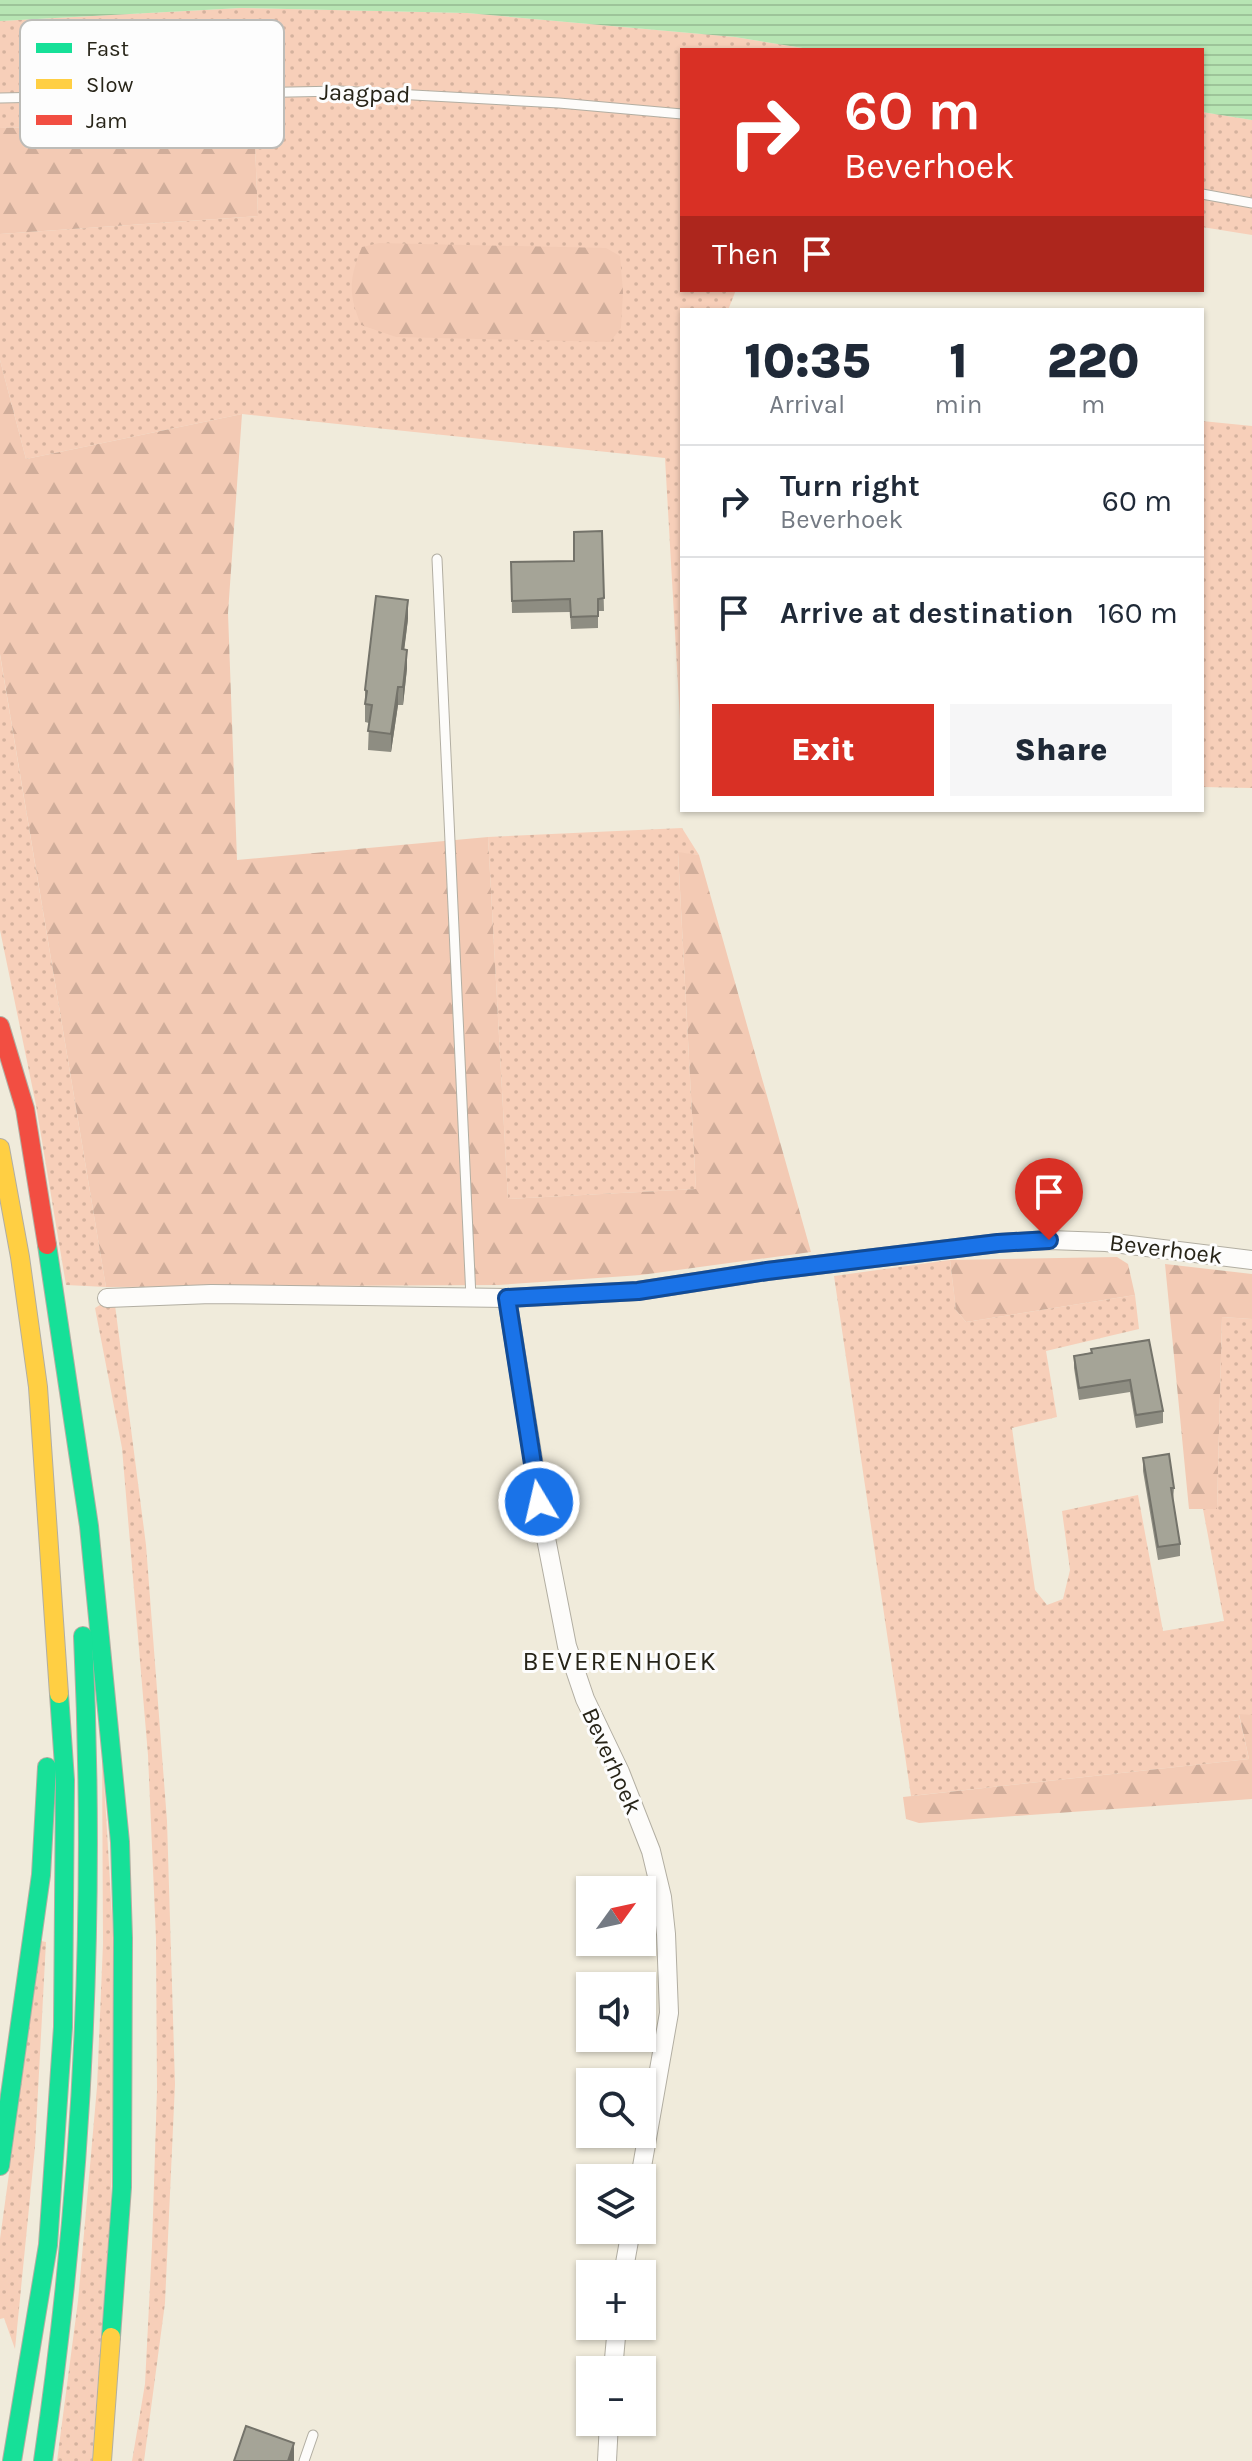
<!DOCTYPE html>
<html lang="en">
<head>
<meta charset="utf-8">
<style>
  :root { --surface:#fff; --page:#f6f6f7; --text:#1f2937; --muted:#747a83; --line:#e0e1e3; --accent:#d93025 }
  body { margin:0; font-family:Karla,sans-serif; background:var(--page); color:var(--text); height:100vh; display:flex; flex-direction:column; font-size:30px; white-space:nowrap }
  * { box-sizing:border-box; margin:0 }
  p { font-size:26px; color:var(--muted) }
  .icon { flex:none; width:44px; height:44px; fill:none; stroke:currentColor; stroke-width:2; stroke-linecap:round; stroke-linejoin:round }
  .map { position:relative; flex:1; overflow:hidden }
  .panel { position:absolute; left:680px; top:308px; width:524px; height:504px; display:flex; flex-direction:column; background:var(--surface); border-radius:0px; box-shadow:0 2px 6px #0004 }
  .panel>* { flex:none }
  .banner { position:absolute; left:680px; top:48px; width:524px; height:244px; border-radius:0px; box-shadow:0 2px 6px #0004; background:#d93025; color:#fff; overflow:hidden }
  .needle { width:52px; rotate:57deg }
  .tools { position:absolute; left:576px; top:1876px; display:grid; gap:16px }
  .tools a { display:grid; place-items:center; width:80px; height:80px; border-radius:0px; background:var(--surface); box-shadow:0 2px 6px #0004; font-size:40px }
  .pin { position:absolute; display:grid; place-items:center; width:68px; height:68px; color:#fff; margin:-82px -34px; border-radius:50% 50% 50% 0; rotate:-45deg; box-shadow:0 0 8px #0007 }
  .pin .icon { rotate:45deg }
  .me { position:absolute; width:88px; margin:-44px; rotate:351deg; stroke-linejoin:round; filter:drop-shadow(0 0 6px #0008) }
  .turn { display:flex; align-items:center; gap:28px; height:168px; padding:0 32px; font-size:36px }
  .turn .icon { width:104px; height:104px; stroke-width:2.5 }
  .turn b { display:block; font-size:56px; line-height:68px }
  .then { display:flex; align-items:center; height:76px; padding:0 32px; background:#0003; gap:16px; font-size:30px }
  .eta { display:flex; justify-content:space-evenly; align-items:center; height:136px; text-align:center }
  .eta b { font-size:48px; font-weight:800; line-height:56px }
  .primary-button { display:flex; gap:16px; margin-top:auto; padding:16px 32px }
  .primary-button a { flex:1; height:92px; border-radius:0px; background:var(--accent); color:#fff; font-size:32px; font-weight:800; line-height:92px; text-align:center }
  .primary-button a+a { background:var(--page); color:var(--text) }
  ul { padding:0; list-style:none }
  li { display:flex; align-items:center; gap:24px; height:112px; padding:0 32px; border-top:2px solid var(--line) }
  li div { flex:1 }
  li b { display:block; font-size:30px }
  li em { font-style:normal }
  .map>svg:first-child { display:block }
  .grass { fill:url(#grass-dots) }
  .forest { fill:url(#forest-firs) }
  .water { fill:url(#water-rules) }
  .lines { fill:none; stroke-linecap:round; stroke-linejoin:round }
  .lane-casing { stroke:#b2aea2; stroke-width:11 }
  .street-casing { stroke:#b2aea2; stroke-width:20 }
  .fast-casing { stroke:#b2aea2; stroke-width:20 }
  .slow-casing { stroke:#b2aea2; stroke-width:20 }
  .jam-casing { stroke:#b2aea2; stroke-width:20 }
  .lane { stroke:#fdfcfa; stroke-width:9 }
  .street { stroke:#fdfcfa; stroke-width:18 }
  .fast { stroke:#16e098; stroke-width:18 }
  .slow { stroke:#ffcf43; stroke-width:18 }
  .jam { stroke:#f24e42; stroke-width:18 }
  .wall { fill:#8e8d82 }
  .shaded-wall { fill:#74736a }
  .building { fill:#a5a497; stroke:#74736a; stroke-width:2 }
  .route-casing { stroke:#114b97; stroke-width:20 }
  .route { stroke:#1a73e8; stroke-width:14 }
  .labels { text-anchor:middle; stroke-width:6; stroke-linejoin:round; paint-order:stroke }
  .street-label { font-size:24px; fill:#272418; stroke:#fdfdfd }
  .neighbourhood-label { font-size:26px; letter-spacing:2px; fill:#272418; stroke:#fdfdfd }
  .key { fill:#fdfdfd; stroke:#bdbcb8; stroke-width:2 }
  .key-label { font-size:22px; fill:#272418 }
</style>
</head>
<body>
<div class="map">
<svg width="1252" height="2461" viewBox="0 0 1252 2461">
  <defs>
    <pattern id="grass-dots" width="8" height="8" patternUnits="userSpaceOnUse" patternTransform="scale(2)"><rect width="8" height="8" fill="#f7cfb9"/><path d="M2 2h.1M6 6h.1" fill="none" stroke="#d4b29e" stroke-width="1.8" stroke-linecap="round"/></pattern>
    <pattern id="forest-firs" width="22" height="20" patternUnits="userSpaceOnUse" patternTransform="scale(2)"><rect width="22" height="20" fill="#f3cab4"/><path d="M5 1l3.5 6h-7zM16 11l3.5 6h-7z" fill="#d0ad9a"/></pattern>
    <pattern id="water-rules" width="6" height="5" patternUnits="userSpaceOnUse" patternTransform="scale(2)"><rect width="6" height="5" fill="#b7e5b3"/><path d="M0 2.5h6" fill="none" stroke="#9dc499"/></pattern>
  </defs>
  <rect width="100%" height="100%" fill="#f0ebdb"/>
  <g class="grass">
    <path d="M 241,8 L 467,13 L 735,37 L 815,50 L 682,50 L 682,290 L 736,290 L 728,310 L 682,310 L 682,755 L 665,458 L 242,414 L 26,459 L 0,360 L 0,234 L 258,216 L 254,123 L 0,128 L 0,21 Z"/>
    <path d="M 1202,112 L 1252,120 L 1252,235 L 1202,227 Z"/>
    <path d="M 1202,421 L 1252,426 L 1252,788 L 1202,787 Z"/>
    <path d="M 0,655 L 106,1287 L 66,1285 L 36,1105 L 0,930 Z"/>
    <path d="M 682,828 L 699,855 L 678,853 L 696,1189 L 508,1199 L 488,837 Z"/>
    <path d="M 950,1260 L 956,1310 L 966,1322 L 1135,1295 L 1139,1329 L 1046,1351 L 1057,1417 L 1012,1428 L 1035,1590 L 1047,1605 L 1063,1599 L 1070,1570 L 1062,1511 L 1138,1495 L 1163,1631 L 1224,1621 L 1203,1509 L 1217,1509 L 1222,1317 L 1252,1319 L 1252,1715 L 1239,1715 L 1249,1759 L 911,1796 L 834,1276 Z"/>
    <path d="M 100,1305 L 115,1305 L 146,1545 L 167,1821 L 175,2084 L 165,2303 L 144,2461 L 132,2461 L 145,2384 L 152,2246 L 157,2090 L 156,1938 L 148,1755 L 122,1448 L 95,1308 Z"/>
    <path d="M 102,1747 L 116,1983 L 111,2203 L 92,2461 L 57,2461 L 78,2301 L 97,2087 L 103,1944 Z"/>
    <path d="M 41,1941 L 46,1942 L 35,2147 L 15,2349 L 4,2318 L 0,2319 L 0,2239 Z"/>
  </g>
  <g class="forest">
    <path d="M 254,123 L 258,216 L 0,234 L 0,128 Z"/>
    <path d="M 379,243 L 606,248 L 620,256 L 623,292 L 621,328 L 610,342 L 396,337 L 361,325 C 348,294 349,278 362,247 Z"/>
    <path d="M 0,360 L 26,459 L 242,414 L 228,613 L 237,860 L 488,837 L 508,1199 L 696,1189 L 678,852 L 699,855 L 811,1252 L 641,1275 L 498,1285 L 106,1287 L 0,654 Z"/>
    <path d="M 1117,1257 L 1128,1264 L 1135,1295 L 966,1322 L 956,1310 L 950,1260 Z"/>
    <path d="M 1165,1264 L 1252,1274 L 1252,1319 L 1222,1317 L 1217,1509 L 1189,1509 Z"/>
    <path d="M 1239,1714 L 1252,1715 L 1252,1799 L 919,1823 L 906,1819 L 903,1797 L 1249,1759 Z"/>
  </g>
  <path class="water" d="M 0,0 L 1252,0 L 1252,120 L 1202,112 L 1202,50 L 815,50 L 735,37 L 467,13 L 241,8 L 0,21 Z"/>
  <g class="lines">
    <defs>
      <g id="lane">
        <path d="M 0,98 L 340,91 L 559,103 L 682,114"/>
        <path d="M 1202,194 L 1252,203"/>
        <path d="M 437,559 L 471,1298"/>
        <path d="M 304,2461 L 313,2435"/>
      </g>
      <g id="street">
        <path d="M 107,1298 L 211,1294 L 507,1298 L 638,1291 L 767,1271 L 998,1243 L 1049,1240 L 1106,1242 L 1252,1260"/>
        <path d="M 507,1298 L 544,1528 L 567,1646 L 585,1699 L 620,1772 L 651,1851 L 662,1897 L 666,1934 L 669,2013 L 640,2178"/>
        <path d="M 623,2274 L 631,2230"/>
        <path d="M 613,2370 L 617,2326"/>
        <path d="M 607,2461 L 609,2422"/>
      </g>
      <g id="fast">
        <path d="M 47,1245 L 89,1526 L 120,1842 L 123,1938 L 122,2187 L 111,2337"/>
        <path d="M 0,2166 L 41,1875 L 47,1767"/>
        <path d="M 12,2461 L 48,2245 L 63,2027 L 65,1780 L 59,1694"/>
        <path d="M 43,2461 C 83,2188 96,1911 83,1636"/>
      </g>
      <g id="slow">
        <path d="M 0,1148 L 20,1257 L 38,1387 L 59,1694"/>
        <path d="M 102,2461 L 111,2337"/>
      </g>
      <path id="jam" d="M 0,1026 L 25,1109 L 47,1245"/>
    </defs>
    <use href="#lane" class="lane-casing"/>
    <use href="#street" class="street-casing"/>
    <use href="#fast" class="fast-casing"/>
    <use href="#slow" class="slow-casing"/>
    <use href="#jam" class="jam-casing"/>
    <use href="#lane" class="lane"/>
    <use href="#street" class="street"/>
    <use href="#fast" class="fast"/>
    <use href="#slow" class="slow"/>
    <use href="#jam" class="jam"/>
  </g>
  <g class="wall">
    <path d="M 602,531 L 604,611 L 598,611 L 598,628 L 571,629 L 570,612 L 512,613 L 511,562 L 574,561 Z"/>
    <path d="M 408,619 L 404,649 L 407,668 L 406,678 L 403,705 L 398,705 L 391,752 L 368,750 L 369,723 L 365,722 L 365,690 Z"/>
    <path d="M 1149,1340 L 1163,1411 L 1163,1423 L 1136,1428 L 1130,1392 L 1079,1400 L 1074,1368 L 1074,1356 Z"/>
    <path d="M 1143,1458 L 1174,1488 L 1173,1501 L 1180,1544 L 1180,1556 L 1158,1560 L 1143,1471 Z"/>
  </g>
  <g class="shaded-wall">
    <path d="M 408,600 L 408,619 L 402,668 L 402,649 Z"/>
    <path d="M 407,650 L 407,668 L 403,705 L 403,687 Z"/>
    <path d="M 398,687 L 398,705 L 391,752 L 391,734 Z"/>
    <path d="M 294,2443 L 294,2461 L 288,2461 Z"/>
  </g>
  <g class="building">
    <path d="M 602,531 L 604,598 L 598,599 L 598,616 L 571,617 L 570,599 L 512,601 L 511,562 L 574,561 L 574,532 Z"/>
    <path d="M 376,596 L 408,600 L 402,649 L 407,650 L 406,660 L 403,687 L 398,687 L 391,734 L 368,731 L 372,705 L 365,704 L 367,691 L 365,690 Z"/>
    <path d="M 1149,1340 L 1163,1411 L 1136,1415 L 1130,1380 L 1079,1388 L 1074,1356 L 1092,1353 L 1091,1349 Z"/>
    <path d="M 1169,1454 L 1174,1488 L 1171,1488 L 1180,1544 L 1158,1547 L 1143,1458 Z"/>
    <path d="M 246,2426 L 294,2443 L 288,2461 L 234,2461 Z"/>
  </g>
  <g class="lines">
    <defs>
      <path id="route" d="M 539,1502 L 507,1298 L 638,1291 L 767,1271 L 998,1243 L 1049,1240"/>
    </defs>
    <use href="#route" class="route-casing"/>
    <use href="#route" class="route"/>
  </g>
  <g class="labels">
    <g class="street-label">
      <text transform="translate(365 93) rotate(2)" y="8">Jaagpad</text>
      <text transform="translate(1166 1249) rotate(7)" y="8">Beverhoek</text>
      <text transform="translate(612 1761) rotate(66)" y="8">Beverhoek</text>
    </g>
    <g class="neighbourhood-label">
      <text x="620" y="1670">BEVERENHOEK</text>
    </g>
  </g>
  <rect x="20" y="20" width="264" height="128" rx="12" class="key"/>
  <rect x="36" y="43" width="36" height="10" fill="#16e098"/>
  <rect x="36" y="79" width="36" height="10" fill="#ffcf43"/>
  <rect x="36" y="115" width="36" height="10" fill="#f24e42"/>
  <g class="key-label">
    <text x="86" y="56">Fast</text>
    <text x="86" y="92">Slow</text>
    <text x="86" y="128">Jam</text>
  </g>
</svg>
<div class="tools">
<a><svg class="needle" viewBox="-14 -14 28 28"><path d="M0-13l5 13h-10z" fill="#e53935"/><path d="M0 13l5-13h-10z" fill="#747a83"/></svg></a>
<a><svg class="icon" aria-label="sound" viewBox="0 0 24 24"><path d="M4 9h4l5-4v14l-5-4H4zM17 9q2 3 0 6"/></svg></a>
<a><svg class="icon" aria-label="search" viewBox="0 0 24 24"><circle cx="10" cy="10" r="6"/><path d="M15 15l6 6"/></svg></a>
<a><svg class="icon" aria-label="layers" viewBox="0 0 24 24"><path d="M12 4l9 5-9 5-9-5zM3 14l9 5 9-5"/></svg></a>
<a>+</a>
<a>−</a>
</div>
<div class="pin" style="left:1049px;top:1240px;background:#d93025"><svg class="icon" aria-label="arrive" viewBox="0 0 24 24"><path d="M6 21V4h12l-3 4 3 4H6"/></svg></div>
<svg class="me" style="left:539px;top:1502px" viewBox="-20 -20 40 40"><circle r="17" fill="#1a73e8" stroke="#fff" stroke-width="3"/><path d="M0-11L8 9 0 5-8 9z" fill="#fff"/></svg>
<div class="banner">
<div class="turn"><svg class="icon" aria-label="right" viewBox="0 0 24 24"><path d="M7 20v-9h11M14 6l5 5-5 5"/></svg><div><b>60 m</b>Beverhoek</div></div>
<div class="then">Then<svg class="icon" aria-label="arrive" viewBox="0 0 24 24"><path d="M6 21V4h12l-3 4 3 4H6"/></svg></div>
</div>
<section class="panel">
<div class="eta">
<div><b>10:35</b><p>Arrival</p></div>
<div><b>1</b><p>min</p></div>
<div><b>220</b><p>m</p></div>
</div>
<ul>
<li><svg class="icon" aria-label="right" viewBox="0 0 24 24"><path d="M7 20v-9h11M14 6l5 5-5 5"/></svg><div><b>Turn right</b><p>Beverhoek</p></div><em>60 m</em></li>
<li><svg class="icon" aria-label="arrive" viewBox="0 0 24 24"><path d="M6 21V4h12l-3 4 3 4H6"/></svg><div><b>Arrive at destination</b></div><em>160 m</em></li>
</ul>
<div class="primary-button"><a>Exit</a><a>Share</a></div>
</section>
</div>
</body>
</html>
